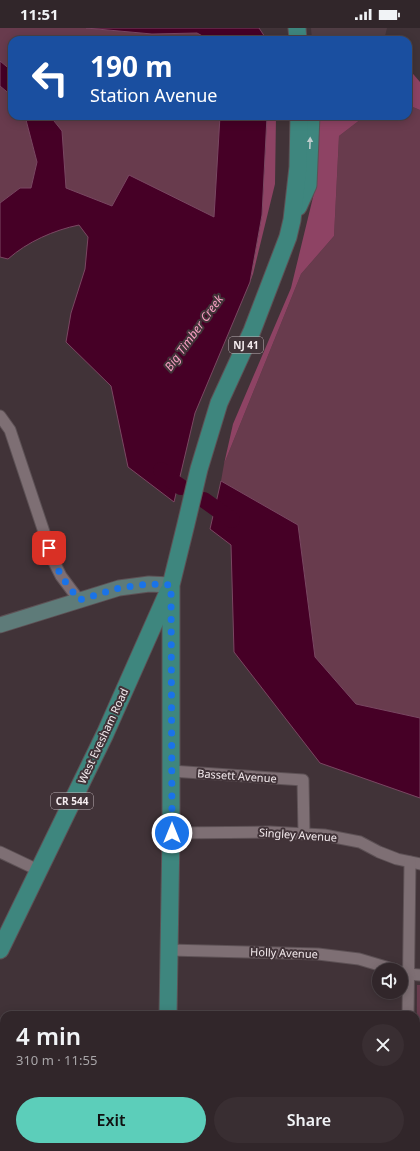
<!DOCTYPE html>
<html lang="en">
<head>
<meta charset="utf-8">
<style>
  :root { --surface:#31262a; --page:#392e32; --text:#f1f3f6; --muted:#a8a5a8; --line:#4c4347; --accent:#5cceba }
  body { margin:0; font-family:"Noto Sans",sans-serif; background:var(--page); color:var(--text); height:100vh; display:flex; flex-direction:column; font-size:15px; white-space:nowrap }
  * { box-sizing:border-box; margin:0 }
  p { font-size:13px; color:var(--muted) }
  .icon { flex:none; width:22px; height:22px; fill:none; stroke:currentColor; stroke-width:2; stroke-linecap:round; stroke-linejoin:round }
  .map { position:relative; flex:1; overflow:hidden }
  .panel { position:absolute; left:0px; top:983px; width:420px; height:140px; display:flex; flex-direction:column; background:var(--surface); border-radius:12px 12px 0 0; box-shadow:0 2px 10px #0003,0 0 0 1px var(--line) }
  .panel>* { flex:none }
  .banner { position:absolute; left:8px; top:8px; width:404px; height:84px; border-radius:12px; box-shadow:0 2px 10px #0003,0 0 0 1px var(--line); background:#1a4fa0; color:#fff; overflow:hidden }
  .buttons { position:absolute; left:372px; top:935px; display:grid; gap:8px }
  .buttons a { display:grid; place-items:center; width:36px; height:36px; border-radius:50%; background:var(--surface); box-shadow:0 2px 10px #0003,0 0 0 1px var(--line); font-size:20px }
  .pin { position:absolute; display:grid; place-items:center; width:34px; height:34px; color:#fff; margin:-17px; border-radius:8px; box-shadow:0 2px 6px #0006 }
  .me { position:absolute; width:44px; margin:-22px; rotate:0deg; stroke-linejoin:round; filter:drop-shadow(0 0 3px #0008) }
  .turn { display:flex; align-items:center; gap:14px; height:84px; padding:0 16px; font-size:18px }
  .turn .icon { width:52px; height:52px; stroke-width:2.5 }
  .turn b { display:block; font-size:28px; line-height:34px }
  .round { display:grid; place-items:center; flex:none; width:42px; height:42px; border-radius:21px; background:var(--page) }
  .head { display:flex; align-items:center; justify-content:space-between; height:68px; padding:0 16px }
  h1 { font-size:24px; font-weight:600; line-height:30px }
  .action { display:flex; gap:8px; margin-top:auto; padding:8px 16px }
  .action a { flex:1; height:46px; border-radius:24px; background:var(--accent); color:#111; font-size:16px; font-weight:600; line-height:46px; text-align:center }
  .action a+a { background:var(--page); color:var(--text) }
  .status { display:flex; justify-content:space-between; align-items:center; height:28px; padding:0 20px; background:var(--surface); direction:ltr }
  .status svg { height:11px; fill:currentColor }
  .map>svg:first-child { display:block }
  .built { fill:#503d44 }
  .green { fill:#683b4d }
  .forest { fill:#8e4364 }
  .water { fill:#460026; stroke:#7a4762 }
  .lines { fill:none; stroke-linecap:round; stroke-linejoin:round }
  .river { stroke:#460026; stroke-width:16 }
  .street-casing { stroke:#5d5155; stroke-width:13 }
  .secondary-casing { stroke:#5d5155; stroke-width:17 }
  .primary-casing { stroke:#5d5155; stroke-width:19 }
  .street { stroke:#7e6f74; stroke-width:11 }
  .secondary { stroke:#5e7b79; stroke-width:15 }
  .primary { stroke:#3e867e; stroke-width:17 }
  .oneway { fill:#becdcd }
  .route { stroke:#1a73e8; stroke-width:7; stroke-dasharray:0 12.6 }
  .labels { text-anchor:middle; stroke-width:4; stroke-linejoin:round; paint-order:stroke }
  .shield { fill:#413338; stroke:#bfb4b8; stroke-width:1 }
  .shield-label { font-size:10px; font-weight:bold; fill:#f5ecef }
  .street-label { font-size:11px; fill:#f5ecef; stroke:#413338 }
  .water-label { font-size:12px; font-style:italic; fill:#f7a0c3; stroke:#413338 }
</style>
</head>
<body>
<div class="status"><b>11:51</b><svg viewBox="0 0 49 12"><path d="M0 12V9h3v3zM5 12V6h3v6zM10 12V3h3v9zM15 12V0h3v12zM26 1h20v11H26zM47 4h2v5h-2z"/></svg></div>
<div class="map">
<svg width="420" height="1123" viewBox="0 0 420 1123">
  <rect width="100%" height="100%" fill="#413338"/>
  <path class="built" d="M 311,0 L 387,0 L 384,12 L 312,12 Z"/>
  <g class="green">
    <path d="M 0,0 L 86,0 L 152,6 L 197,5 L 210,12 L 12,12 L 12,43 L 0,33 Z"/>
    <path d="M 0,58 L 12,68 L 12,88 L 25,88 L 37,134 L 31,160 L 20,160 L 0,175 Z"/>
    <path d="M 408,77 L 420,82 L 420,690 L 356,676 L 315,629 L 298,497 L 221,453 L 224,436 L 301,246 L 334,208 L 339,108 L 365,88 L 408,88 Z"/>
    <path d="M 50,88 L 220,88 L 214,189 L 129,148 L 112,178 L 66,160 L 62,103 Z"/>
    <path d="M 417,957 L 420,957 L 420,1115 L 416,1115 Z"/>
  </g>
  <g class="forest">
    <path d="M 408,40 L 420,54 L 420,82 L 408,77 Z"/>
    <path d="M 267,88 L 276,88 L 275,156 L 253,246 L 250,254 L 262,187 Z"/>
    <path d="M 320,88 L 365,88 L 339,108 L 334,208 L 301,246 L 224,436 L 233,396 L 291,260 L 315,161 Z"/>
  </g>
  <g class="water">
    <path d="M 86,0 L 259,0 L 267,12 L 210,12 L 197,5 L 152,6 Z"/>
    <path d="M 0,33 L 12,43 L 12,68 L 0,58 Z"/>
    <path d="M 25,88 L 50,88 L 62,103 L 66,160 L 112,178 L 129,147 L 214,189 L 220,88 L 267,88 L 262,187 L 250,254 L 195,385 L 174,474 L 128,439 L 111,358 L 66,314 L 71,285 L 85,241 L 88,209 L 79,197 C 54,202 27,214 8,231 L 0,229 L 0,175 L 20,160 L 31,160 L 37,134 Z"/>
    <path d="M 221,453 L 298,497 L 315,629 L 356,676 L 420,690 L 420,770 L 320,735 L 234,624 L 231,517 L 210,501 Z"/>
  </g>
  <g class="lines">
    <g class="river">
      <path d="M 161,442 L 172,453 L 181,459"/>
      <path d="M 204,472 L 232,492"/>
    </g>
    <defs>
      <g id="street">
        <path d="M 0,388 L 10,402 L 54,534 L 61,548 L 79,572"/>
        <path d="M 171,743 L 303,752 L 304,806"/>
        <path d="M 171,805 L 270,804 L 324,807 L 360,814 L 379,824 L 397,831 L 420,836"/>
        <path d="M 0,824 L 38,842"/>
        <path d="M 169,922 L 318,926 L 359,931 L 396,942"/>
        <path d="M 402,944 L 408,946 L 420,947"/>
        <path d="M 408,987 L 410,834"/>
        <path d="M 0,1101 L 4,1101"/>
        <path d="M 416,1107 L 420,1107"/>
        <path d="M 406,1123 L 406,1119"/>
      </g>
      <path id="secondary" d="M 0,597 L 119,560 L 149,556 L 171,557"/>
      <g id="primary">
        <path d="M 297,0 L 298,12"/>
        <path d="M 298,179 L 308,157 L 311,88"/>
        <path d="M 0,922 L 105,706 L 168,564"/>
        <path d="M 168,987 L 171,805 L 171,557 L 186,496 L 199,441 L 219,375 L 252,303 L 288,209 L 292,192 L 298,139 L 299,88"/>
        <path d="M 164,1123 L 164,1119"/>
      </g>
    </defs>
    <use href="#street" class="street-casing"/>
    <use href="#secondary" class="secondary-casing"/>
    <use href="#primary" class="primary-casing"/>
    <use href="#street" class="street"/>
    <use href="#secondary" class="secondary"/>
    <use href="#primary" class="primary"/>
  </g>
  <defs><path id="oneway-solid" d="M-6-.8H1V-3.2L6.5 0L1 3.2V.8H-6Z"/></defs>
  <use class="oneway" href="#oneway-solid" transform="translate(310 115) rotate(-88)"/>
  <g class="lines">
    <path class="route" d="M 49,520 L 61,548 L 79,572 L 119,560 L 149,556 L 171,557 L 172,805"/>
  </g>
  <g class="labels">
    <g class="shield">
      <rect x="229" y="309" width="34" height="16" rx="3"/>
      <rect x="51" y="765" width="42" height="16" rx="3"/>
    </g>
    <g class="shield-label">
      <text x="246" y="321">NJ 41</text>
      <text x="72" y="777">CR 544</text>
    </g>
    <g class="street-label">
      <text transform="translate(103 708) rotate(-65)" y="4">West Evesham Road</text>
      <text transform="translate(237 748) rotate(4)" y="4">Bassett Avenue</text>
      <text transform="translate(298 807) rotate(4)" y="4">Singley Avenue</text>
      <text transform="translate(284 925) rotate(2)" y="4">Holly Avenue</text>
    </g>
    <g class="water-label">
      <text transform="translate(194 305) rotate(-54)" y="4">Big Timber Creek</text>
    </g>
  </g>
</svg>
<div class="buttons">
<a><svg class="icon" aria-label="sound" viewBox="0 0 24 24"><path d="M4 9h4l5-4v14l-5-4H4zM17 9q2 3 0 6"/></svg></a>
</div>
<div class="pin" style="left:49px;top:520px;background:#d93025"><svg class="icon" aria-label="arrive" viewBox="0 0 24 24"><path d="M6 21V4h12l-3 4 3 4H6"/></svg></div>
<svg class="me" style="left:172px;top:805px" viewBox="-20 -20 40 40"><circle r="17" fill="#1a73e8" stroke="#fff" stroke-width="3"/><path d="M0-11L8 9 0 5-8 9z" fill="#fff"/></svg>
<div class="banner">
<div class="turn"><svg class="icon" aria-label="left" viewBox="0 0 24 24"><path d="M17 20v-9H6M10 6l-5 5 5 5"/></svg><div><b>190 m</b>Station Avenue</div></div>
</div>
<section class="panel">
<div class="head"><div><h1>4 min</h1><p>310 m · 11:55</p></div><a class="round"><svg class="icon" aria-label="close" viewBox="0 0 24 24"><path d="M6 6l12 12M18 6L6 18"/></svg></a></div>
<div class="action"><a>Exit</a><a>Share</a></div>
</section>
</div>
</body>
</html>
